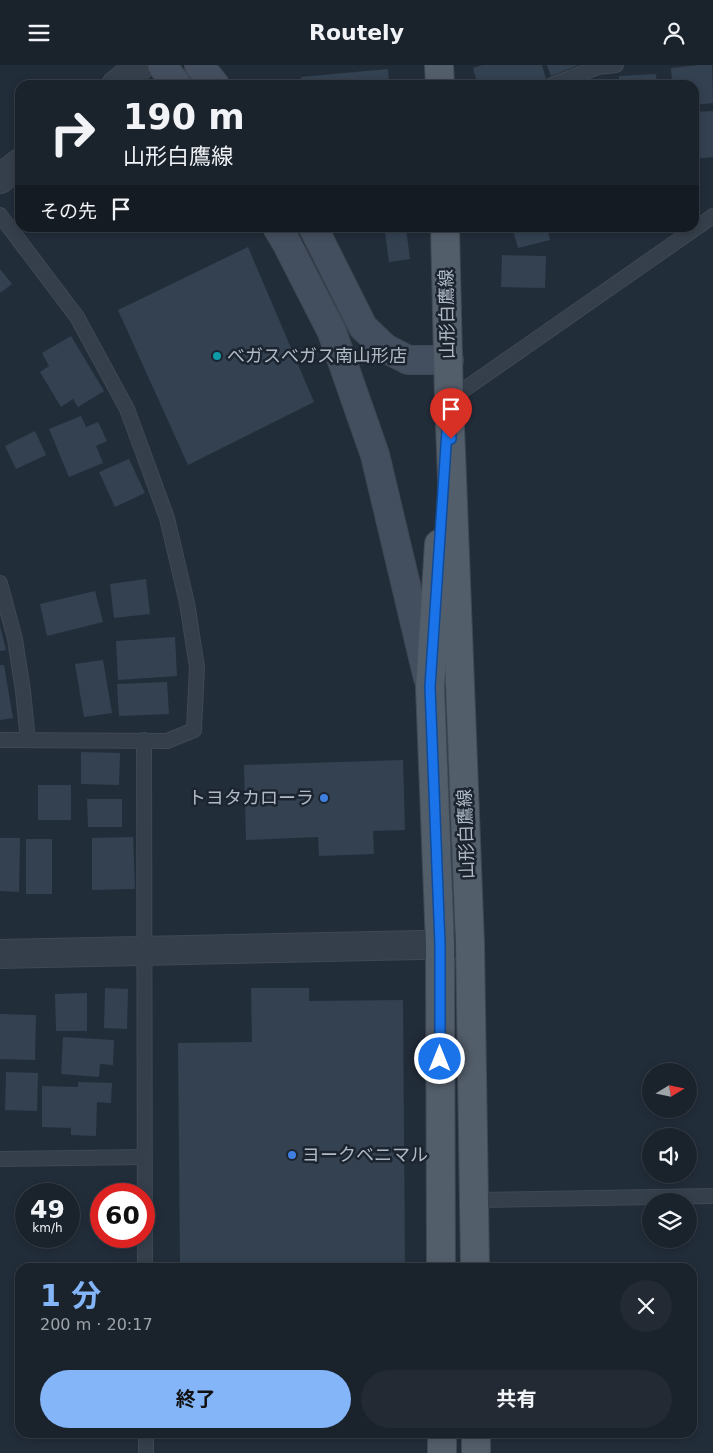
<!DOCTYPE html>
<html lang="ja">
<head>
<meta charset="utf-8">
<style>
  :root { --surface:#1a222c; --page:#232a34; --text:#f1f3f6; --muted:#9fa4a9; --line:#383f48; --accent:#83b5f8 }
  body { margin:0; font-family:"DejaVu Sans","Noto Sans JP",sans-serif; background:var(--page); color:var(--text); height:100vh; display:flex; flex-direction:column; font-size:19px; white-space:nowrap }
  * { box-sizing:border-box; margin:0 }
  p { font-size:16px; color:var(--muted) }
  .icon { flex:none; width:28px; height:28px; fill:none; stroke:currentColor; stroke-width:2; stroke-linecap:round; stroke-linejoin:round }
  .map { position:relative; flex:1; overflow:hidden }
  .details { position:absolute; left:15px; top:1198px; width:682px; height:175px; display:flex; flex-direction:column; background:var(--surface); border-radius:15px; box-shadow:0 2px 8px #0003,0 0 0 1px var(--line) }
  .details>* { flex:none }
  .hud { position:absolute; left:15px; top:15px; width:684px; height:152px; border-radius:15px; box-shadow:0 2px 8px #0003,0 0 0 1px var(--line); background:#1a222c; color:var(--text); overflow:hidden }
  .needle { width:32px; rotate:80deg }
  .buttons { position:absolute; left:642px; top:998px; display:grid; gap:10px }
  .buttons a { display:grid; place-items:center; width:55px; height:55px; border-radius:50%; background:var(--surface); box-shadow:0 2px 8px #0003,0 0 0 1px var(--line); font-size:25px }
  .speed { position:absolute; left:15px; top:1118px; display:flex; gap:10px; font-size:25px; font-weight:700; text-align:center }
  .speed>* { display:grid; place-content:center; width:65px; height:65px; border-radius:50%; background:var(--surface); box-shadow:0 2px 8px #0003,0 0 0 1px var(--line); line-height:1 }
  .speed small { font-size:12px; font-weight:400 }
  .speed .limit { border:8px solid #d22; background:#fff; color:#111 }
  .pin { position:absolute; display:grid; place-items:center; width:42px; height:42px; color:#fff; margin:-51px -21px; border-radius:50% 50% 50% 0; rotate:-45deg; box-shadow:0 0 5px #0007 }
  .pin .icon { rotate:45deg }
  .me { position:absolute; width:55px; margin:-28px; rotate:0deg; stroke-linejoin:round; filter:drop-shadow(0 0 4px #0008) }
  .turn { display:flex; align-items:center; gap:18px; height:105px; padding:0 25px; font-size:22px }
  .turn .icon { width:65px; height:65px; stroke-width:2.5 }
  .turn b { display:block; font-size:35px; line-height:42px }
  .then { display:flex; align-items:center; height:48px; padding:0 25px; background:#0003; gap:10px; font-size:19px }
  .round { display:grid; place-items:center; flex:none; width:52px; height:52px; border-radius:26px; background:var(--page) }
  .summary { display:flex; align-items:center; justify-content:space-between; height:85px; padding:0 25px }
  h1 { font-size:30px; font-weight:700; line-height:38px; color:var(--accent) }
  .primary-button { display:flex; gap:10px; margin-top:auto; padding:10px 25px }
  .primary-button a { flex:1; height:58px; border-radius:30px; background:var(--accent); color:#111; font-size:20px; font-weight:700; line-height:58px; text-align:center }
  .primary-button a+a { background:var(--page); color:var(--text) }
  header { display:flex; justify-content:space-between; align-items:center; height:65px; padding:0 25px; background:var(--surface); font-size:22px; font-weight:700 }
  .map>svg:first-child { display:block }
  .building { fill:#334151 }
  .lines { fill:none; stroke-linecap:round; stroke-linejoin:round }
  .lane-casing { stroke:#3f4854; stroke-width:16 }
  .street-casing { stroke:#3f4854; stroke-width:30 }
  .secondary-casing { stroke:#3f4854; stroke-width:30 }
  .primary-casing { stroke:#3f4854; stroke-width:30 }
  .lane { stroke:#353f4b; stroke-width:14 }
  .street { stroke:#353f4b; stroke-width:28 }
  .secondary { stroke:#434e5e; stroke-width:28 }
  .primary { stroke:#535e6b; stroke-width:28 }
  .route-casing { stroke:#114b97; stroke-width:12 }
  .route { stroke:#1a73e8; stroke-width:9 }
  .culture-dot { fill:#0f9aa8; stroke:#1b242f; stroke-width:2 }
  .shop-dot { fill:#3f7fe0; stroke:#1b242f; stroke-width:2 }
  .labels { text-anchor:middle; stroke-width:5; stroke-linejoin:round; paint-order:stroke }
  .street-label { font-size:18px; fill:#b0bac7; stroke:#1b242f }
  .poi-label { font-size:18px; fill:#b0bac7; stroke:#1b242f; text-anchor:start }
</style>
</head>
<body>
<header><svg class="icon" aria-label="menu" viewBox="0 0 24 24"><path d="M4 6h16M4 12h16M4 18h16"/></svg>Routely<svg class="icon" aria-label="person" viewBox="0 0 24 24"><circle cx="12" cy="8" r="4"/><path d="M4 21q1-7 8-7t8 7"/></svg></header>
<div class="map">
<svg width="713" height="1388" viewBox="0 0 713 1388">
  <rect width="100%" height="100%" fill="#222d3a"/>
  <g class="building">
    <path d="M 482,0 L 542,0 L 546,14 L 526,20 L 478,20 L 473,3 Z"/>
    <path d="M 547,0 L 579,0 L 551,11 Z"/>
    <path d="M 699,0 L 712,0 L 713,38 L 694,40 L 694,20 L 672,20 L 671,3 Z"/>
    <path d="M 388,4 L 389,20 L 302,20 L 301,12 Z"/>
    <path d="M 656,9 L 657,20 L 619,20 L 619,11 Z"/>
    <path d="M 713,46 L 713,92 L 694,94 L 694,47 Z"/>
    <path d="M 512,162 L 547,162 L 550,175 L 518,183 Z"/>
    <path d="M 406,164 L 410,194 L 389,197 L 385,167 Z"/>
    <path d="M 248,182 L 314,337 L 188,400 L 118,245 Z"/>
    <path d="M 502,190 L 546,191 L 545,223 L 501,222 Z"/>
    <path d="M 0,204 L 12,219 L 0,228 Z"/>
    <path d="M 71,271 L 104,326 L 78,342 L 73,334 L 61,342 L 40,307 L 49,301 L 42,288 Z"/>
    <path d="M 81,351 L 86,362 L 98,357 L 107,376 L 96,381 L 103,398 L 69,412 L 49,364 Z"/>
    <path d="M 35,366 L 46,390 L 16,404 L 5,381 Z"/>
    <path d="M 129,394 L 145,428 L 115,442 L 99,407 Z"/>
    <path d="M 146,514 L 150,549 L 114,553 L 110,519 Z"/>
    <path d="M 95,526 L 103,557 L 47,571 L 40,539 Z"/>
    <path d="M 0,561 L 6,585 L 0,586 Z"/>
    <path d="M 175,572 L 177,611 L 118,615 L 116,576 Z"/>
    <path d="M 103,595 L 112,648 L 84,652 L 75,599 Z"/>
    <path d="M 0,600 L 4,600 L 13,653 L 0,655 Z"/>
    <path d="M 167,617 L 169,649 L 119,651 L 117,619 Z"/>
    <path d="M 81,687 L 120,688 L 119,720 L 81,719 Z"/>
    <path d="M 403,695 L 405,765 L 373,766 L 374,789 L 319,791 L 318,772 L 246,775 L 244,700 Z"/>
    <rect x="38" y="720" width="33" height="35"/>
    <path d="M 87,734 L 122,734 L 122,762 L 88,762 Z"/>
    <path d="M 133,772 L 135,824 L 92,825 L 92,773 Z"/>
    <path d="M 0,773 L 20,773 L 19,827 L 0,826 Z"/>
    <rect x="26" y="774" width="26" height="55"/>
    <path d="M 105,923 L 128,924 L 127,964 L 104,963 Z"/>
    <path d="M 251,923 L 309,923 L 309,936 L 403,935 L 405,1202 L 180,1202 L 178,978 L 252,977 Z"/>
    <path d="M 87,928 L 87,966 L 56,966 L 55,929 Z"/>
    <path d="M 0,949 L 36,950 L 35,995 L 0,994 Z"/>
    <path d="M 63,972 L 114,975 L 113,1000 L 100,999 L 99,1012 L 61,1009 Z"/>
    <path d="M 6,1007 L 38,1008 L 37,1046 L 5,1045 Z"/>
    <path d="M 78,1017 L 112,1018 L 111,1038 L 97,1037 L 96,1071 L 71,1070 L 71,1063 L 42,1062 L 42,1021 L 78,1022 Z"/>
  </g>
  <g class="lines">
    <defs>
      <g id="lane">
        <path d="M 552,20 L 598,2 L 616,0"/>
        <path d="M 0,150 L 77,252 L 127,344 L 167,453 L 187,538 L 197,602 L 194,665 L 167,676 L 0,675"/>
        <path d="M 449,335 L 713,151"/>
        <path d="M 0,518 L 15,574 L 23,626 L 28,675"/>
        <path d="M 144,675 L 145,1202"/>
        <path d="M 0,1094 L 144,1092"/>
        <path d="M 475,1135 L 713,1131"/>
        <path d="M 146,1368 L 146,1388"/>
      </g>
      <g id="street">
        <path d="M 116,20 L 141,0"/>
        <path d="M 0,114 L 20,98"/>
        <path d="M 0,889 L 470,879"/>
      </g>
      <g id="secondary">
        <path d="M 162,0 L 177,20"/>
        <path d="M 199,0 L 215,20"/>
        <path d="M 277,162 L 286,177 L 332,267 L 375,390 L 428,613"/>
        <path d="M 313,162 L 363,262 L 385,283 L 408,295 L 449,295"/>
      </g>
      <g id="primary">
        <path d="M 439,0 L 440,20"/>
        <path d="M 445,162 L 449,335 L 470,879 L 475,1202"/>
        <path d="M 439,479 L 430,622 L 440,880 L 441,1202"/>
        <path d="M 442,1368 L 442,1388"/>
        <path d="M 476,1368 L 476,1388"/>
      </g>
    </defs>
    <use href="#lane" class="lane-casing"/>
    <use href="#street" class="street-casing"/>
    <use href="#secondary" class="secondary-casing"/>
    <use href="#primary" class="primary-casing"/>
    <use href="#lane" class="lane"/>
    <use href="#street" class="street"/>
    <use href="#secondary" class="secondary"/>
    <use href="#primary" class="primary"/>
  </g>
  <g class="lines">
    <defs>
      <path id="route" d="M 440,994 L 440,880 L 430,622 L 449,335 L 451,374"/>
    </defs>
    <use href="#route" class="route-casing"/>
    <use href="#route" class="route"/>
  </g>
  <circle class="culture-dot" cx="217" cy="291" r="5"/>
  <g class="shop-dot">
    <circle cx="324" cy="733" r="5"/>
    <circle cx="292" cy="1090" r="5"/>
  </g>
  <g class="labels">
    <g class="street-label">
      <text transform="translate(447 249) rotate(-91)" y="6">山形白鷹線</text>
      <text transform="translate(466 769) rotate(-92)" y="6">山形白鷹線</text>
    </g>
    <g class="poi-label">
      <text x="227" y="297">べガスべガス南山形店</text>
      <text x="314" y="739" text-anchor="end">トヨタカローラ</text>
      <text x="302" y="1096">ヨークベニマル</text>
    </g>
  </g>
</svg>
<div class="buttons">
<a><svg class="needle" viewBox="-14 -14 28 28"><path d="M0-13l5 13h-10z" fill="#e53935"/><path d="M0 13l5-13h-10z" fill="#9fa4a9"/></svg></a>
<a><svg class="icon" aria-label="sound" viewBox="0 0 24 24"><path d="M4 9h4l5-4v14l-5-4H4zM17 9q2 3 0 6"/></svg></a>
<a><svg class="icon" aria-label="layers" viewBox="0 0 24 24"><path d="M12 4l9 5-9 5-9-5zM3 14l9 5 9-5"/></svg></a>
</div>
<div class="speed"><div>49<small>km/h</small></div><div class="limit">60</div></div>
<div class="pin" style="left:451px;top:374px;background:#d93025"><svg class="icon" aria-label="arrive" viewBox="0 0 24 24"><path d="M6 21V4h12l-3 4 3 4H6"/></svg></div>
<svg class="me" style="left:440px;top:994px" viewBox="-20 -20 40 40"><circle r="17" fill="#1a73e8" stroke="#fff" stroke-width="3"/><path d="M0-11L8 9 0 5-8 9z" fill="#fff"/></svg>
<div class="hud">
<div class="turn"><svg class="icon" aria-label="right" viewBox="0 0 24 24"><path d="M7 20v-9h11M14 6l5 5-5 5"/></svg><div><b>190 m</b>山形白鷹線</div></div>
<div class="then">その先<svg class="icon" aria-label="arrive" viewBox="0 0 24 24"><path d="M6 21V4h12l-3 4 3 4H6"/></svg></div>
</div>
<section class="details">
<div class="summary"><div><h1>1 分</h1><p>200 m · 20:17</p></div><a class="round"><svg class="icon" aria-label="close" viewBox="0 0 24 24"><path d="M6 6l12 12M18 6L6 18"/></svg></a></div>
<div class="primary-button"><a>終了</a><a>共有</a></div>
</section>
</div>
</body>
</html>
